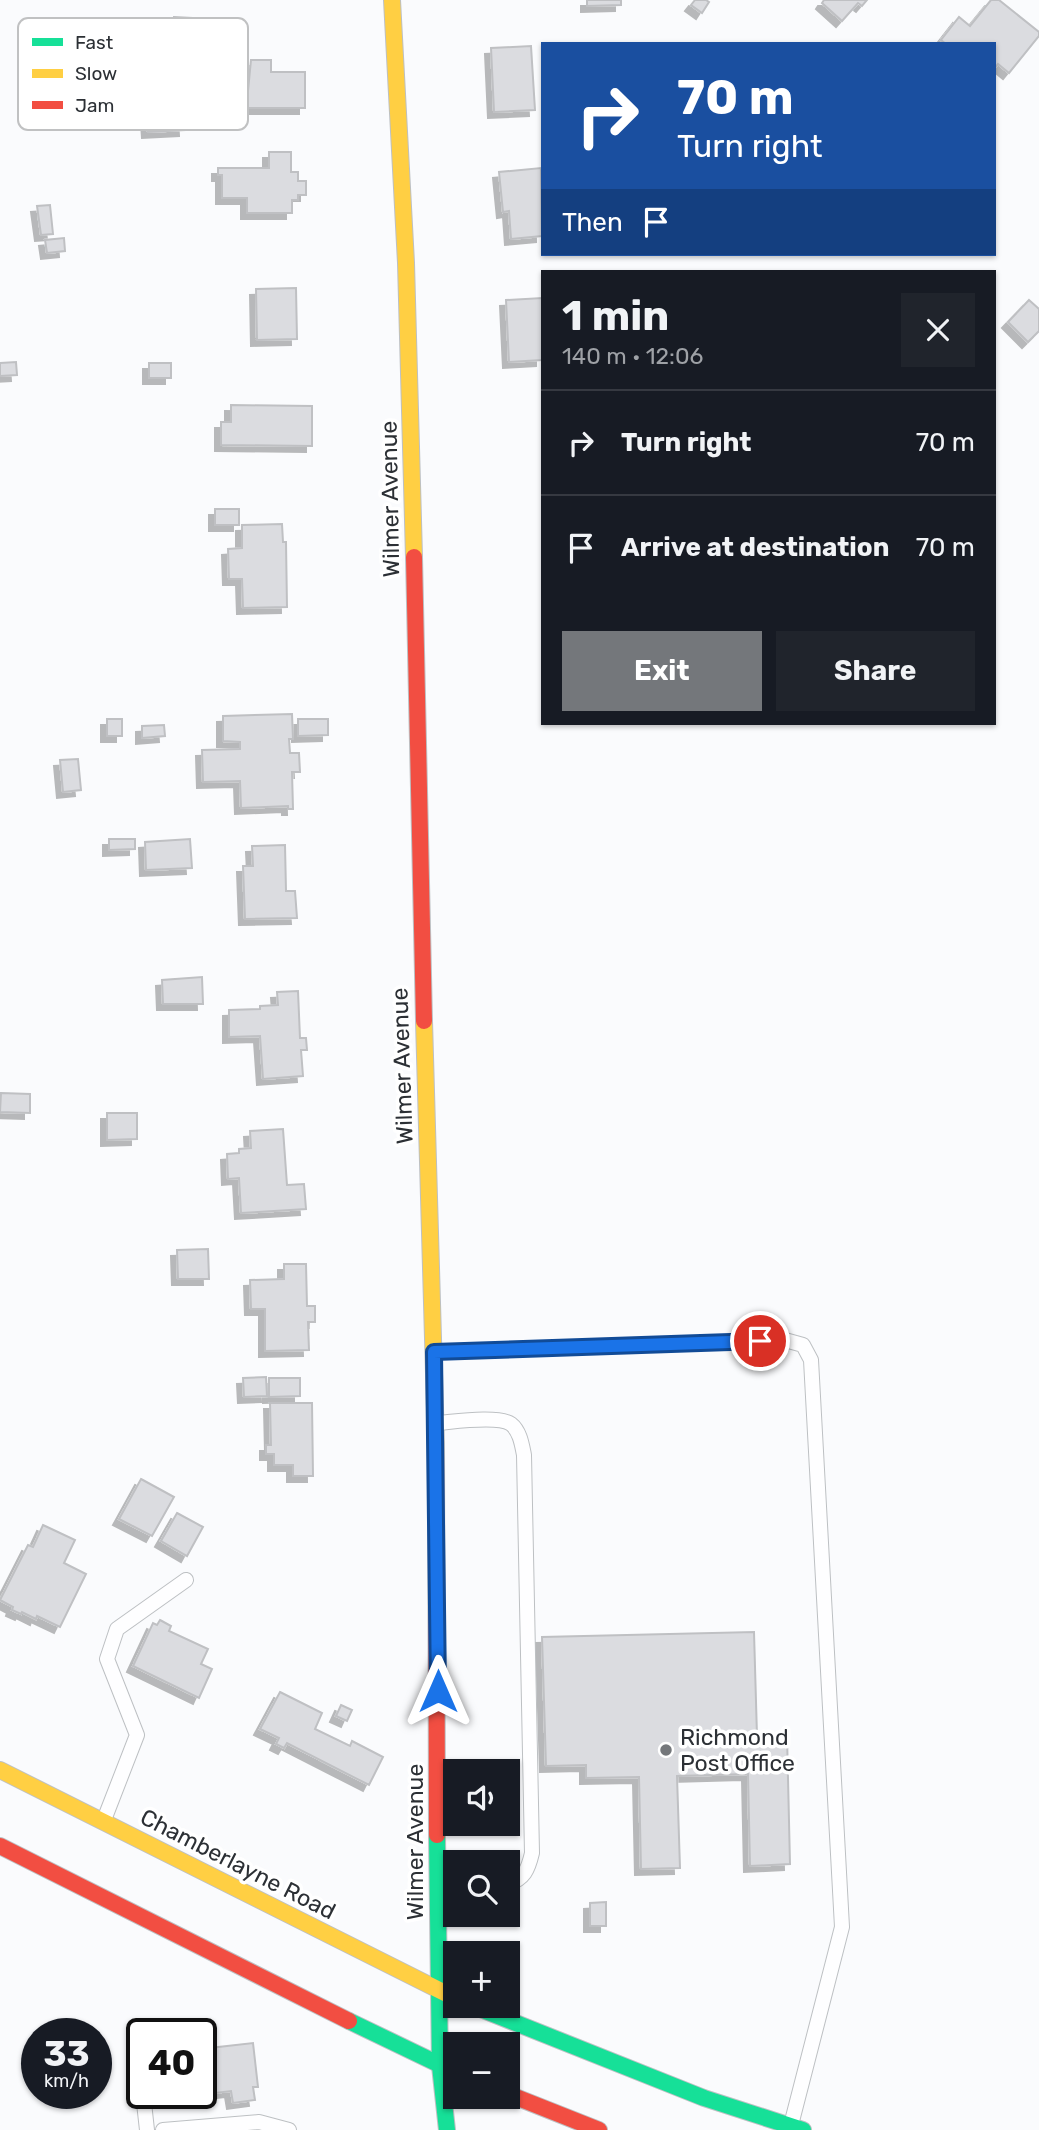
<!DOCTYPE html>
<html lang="en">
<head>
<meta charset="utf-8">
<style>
  :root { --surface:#171b24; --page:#20242c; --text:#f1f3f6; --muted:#9ea1a6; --line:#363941; --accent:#74777b }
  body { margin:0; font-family:Rubik,sans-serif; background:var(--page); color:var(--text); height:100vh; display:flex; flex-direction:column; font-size:26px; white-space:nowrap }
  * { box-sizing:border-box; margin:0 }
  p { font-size:23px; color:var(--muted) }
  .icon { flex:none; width:38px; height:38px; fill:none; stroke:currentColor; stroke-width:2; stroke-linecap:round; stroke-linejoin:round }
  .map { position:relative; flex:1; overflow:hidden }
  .sheet { position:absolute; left:541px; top:270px; width:455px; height:455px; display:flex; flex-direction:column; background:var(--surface); border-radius:0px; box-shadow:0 2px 5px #0004 }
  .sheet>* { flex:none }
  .banner { position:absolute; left:541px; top:42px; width:455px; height:214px; border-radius:0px; box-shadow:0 2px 5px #0004; background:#1a4fa0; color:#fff; overflow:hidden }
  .buttons { position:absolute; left:443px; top:1759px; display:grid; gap:14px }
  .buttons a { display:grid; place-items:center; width:77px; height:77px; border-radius:0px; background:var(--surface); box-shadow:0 2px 5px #0004; font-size:35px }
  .speed { position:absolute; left:21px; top:2018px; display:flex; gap:14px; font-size:35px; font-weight:700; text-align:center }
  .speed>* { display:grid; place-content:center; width:91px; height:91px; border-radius:50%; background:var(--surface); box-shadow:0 2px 5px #0004; line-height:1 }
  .speed small { font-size:18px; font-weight:400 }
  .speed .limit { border:4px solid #111; border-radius:10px; background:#fff; color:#111 }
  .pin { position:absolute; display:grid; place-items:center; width:60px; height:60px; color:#fff; margin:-30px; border:4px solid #fff; border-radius:50%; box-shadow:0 2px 7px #0007 }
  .me { position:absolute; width:77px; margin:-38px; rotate:0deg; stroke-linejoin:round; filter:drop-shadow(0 0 5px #0008) }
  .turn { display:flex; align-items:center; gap:24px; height:147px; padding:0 21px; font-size:32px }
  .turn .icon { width:91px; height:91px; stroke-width:2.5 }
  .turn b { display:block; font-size:49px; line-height:60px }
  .then { display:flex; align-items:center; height:66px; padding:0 21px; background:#0003; gap:14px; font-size:26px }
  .round { display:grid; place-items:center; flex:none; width:74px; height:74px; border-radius:0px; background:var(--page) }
  .head { display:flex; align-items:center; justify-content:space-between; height:119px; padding:0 21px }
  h1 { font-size:42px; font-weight:700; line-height:52px }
  .primary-button { display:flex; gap:14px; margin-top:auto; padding:14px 21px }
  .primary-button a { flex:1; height:80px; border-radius:0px; background:var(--accent); color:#fff; font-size:28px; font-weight:700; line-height:80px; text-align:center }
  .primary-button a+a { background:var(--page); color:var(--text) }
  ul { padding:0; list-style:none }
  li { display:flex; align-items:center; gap:21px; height:105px; padding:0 21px; border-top:2px solid var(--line) }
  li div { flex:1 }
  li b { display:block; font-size:26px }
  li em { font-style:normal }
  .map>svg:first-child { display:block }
  .building { fill:#dbdce0; stroke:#bfc0c3; stroke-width:2; filter:url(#shadow) }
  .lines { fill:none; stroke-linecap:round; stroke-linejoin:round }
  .lane-casing { stroke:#bdc0c3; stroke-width:16 }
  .fast-casing { stroke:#bdc0c3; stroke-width:18 }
  .slow-casing { stroke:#bdc0c3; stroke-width:18 }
  .jam-casing { stroke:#bdc0c3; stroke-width:18 }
  .lane { stroke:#fefeff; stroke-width:14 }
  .fast { stroke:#16e098; stroke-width:16 }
  .slow { stroke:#ffcf43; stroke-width:16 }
  .jam { stroke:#f24e42; stroke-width:16 }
  .route-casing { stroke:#114b97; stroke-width:18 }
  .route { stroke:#1a73e8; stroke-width:12 }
  .poi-dot { fill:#74777b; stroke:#fff; stroke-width:2.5 }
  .labels { text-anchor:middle; stroke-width:7; stroke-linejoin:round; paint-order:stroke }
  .street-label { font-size:23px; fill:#2c3035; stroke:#fff }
  .poi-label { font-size:23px; fill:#2c3035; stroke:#fff; text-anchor:start }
  .key { fill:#fff; stroke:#c0c1c2; stroke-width:2 }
  .key-label { font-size:19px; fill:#2c3035 }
</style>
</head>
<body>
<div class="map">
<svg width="1039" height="2130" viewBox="0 0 1039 2130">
  <defs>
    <filter id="shadow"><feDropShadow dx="-6" dy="6" stdDeviation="0" flood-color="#0004"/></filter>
  </defs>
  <rect width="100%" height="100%" fill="#fafbfd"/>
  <g class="building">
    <path d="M 587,0 L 621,0 L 621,5 L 587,6 Z"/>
    <path d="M 695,0 L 706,0 L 709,2 L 702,13 L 691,5 Z"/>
    <path d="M 824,0 L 867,0 L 862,6 L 858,3 L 842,21 L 822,3 Z"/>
    <path d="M 991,0 L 999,0 L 1039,32 L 1039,36 L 1009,73 L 998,64 L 994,69 L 994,44 L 946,44 L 941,40 L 959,17 L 970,26 Z"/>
    <path d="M 174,17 L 192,18 L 192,37 L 174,36 Z"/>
    <path d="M 531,46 L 535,110 L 494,112 L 491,48 Z"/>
    <path d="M 251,60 L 271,60 L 271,72 L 305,72 L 305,108 L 232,108 L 232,91 L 248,91 Z"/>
    <path d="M 183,99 L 185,130 L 148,132 L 146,102 Z"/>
    <path d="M 269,152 L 291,152 L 291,172 L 298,172 L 298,181 L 306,181 L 306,195 L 298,195 L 298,200 L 292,200 L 292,213 L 247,213 L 247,198 L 222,198 L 222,175 L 218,175 L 218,168 L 269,168 Z"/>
    <path d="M 541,168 L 542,236 L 511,239 L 509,211 L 503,212 L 499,172 Z"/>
    <path d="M 50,205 L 53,234 L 41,235 L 37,206 Z"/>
    <path d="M 64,238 L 65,251 L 47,253 L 45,240 Z"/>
    <path d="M 296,288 L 297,339 L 257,340 L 256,289 Z"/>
    <path d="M 542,298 L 542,360 L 509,362 L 506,300 Z"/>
    <path d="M 1029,300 L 1039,309 L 1039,331 L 1028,342 L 1008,322 Z"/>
    <path d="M 16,362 L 17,375 L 0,376 L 0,363 Z"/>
    <rect x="149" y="363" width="22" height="15"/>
    <path d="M 231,405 L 312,406 L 312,446 L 221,445 L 221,422 L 231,422 Z"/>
    <rect x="215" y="509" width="24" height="16"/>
    <path d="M 282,524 L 283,542 L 286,542 L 287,607 L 243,608 L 242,579 L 229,579 L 228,549 L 242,548 L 242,525 Z"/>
    <path d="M 292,714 L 293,739 L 289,739 L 290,753 L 299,753 L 300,772 L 292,772 L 293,809 L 288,809 L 288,806 L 241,808 L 240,781 L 203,782 L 202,750 L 240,749 L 240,742 L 223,741 L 223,716 Z"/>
    <rect x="107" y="719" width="15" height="17"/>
    <path d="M 298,719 L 328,719 L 328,735 L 298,736 Z"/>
    <path d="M 164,725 L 165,736 L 142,738 L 142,726 Z"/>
    <path d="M 78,759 L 81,790 L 63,792 L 60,760 Z"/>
    <path d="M 109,839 L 135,839 L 135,849 L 109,850 Z"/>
    <path d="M 190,839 L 192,868 L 146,870 L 145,842 Z"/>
    <path d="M 285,845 L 286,891 L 295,891 L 297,918 L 245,919 L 243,866 L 253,866 L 252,846 Z"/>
    <path d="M 202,977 L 203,1004 L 163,1004 L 162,980 Z"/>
    <path d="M 298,991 L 300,1038 L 306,1038 L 307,1050 L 301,1050 L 303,1076 L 263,1079 L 260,1036 L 229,1037 L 229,1010 L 260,1009 L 260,1006 L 278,1005 L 277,992 Z"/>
    <path d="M 1,1093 L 30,1094 L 30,1113 L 0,1112 Z"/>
    <path d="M 107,1113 L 137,1113 L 137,1139 L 107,1140 Z"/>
    <path d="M 283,1129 L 287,1185 L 304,1184 L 306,1209 L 241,1213 L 239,1178 L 228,1179 L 227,1154 L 239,1153 L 239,1149 L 251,1148 L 250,1131 Z"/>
    <path d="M 208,1249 L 209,1279 L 178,1279 L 177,1250 Z"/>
    <path d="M 284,1264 L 306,1264 L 307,1306 L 315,1306 L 315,1322 L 308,1322 L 309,1350 L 265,1351 L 265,1309 L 251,1309 L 250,1280 L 284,1279 Z"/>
    <path d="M 266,1377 L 267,1396 L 244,1397 L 243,1378 Z"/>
    <path d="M 269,1378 L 300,1378 L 300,1396 L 269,1397 Z"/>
    <path d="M 270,1403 L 312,1403 L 313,1476 L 293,1476 L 293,1465 L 274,1465 L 274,1454 L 266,1454 L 266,1445 L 271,1445 Z"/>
    <path d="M 141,1479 L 174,1497 L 152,1536 L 119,1519 Z"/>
    <path d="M 177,1513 L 203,1527 L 187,1556 L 161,1541 Z"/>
    <path d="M 43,1525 L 75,1540 L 64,1563 L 86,1574 L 60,1627 L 37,1616 L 36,1619 L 22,1612 L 21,1614 L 12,1610 L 13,1607 L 0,1600 L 28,1545 L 33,1547 Z"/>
    <path d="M 160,1620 L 171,1626 L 169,1631 L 208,1649 L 201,1664 L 212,1669 L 199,1698 L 133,1666 L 153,1623 L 157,1625 Z"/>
    <path d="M 754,1632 L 757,1736 L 787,1735 L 790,1864 L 750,1866 L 748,1774 L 677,1776 L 680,1868 L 641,1869 L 639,1777 L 586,1778 L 586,1765 L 546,1766 L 542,1637 Z"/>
    <path d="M 280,1692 L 322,1713 L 315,1729 L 350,1746 L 352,1741 L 383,1757 L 369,1785 L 287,1743 L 284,1748 L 276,1744 L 279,1738 L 260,1729 Z"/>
    <path d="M 341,1705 L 352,1710 L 347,1721 L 336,1716 Z"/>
    <path d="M 606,1902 L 606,1926 L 590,1926 L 590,1903 Z"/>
    <path d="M 253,2043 L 258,2087 L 253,2087 L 255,2100 L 233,2103 L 231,2091 L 181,2097 L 180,2093 L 201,2093 L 201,2049 Z"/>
  </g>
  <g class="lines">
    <defs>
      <g id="lane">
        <path d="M 434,1352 L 785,1340 L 803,1345 L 811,1360 L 842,1927 L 791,2125"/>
        <path d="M 436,1423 C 452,1422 498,1415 511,1424 C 520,1431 522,1445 524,1455 L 532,1853 C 528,1870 524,1879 508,1884"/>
        <path d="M 104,1820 L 137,1735 L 107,1659 L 117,1629 L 186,1580"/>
        <path d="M 146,2093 L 144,2103 L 147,2130"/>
        <path d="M 163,2130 L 259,2122 L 289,2130"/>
      </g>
      <g id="fast">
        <path d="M 437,1835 L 440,2066 L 447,2130"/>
        <path d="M 473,2006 L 704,2098 L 803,2130"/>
        <path d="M 349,2021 L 455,2072"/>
      </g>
      <g id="slow">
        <path d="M 392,0 L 406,263 L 414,557"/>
        <path d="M 424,1021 L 436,1444"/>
        <path d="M 0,1770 L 455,1998"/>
      </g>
      <g id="jam">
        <path d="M 414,557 L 424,1021"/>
        <path d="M 436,1444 L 437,1835"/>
        <path d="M 0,1846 L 349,2021"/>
        <path d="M 508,2094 L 599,2130"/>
      </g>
    </defs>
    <use href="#lane" class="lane-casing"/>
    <use href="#fast" class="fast-casing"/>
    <use href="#slow" class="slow-casing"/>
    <use href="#jam" class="jam-casing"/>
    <use href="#lane" class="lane"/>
    <use href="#fast" class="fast"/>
    <use href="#slow" class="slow"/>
    <use href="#jam" class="jam"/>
  </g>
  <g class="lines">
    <defs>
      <path id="route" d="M 438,1691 L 434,1352 L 760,1341"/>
    </defs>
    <use href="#route" class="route-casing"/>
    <use href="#route" class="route"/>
  </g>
  <circle class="poi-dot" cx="666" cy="1750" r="7"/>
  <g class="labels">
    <g class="street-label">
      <text transform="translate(390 499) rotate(-91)" y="8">Wilmer Avenue</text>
      <text transform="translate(402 1066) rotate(-92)" y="8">Wilmer Avenue</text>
      <text transform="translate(415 1842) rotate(-90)" y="8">Wilmer Avenue</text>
      <text transform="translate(238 1864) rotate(27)" y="8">Chamberlayne Road</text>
    </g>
    <g class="poi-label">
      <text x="680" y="1745">Richmond<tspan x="680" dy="26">Post Office</tspan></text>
    </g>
  </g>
  <rect x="18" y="18" width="230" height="112" rx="10" class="key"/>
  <rect x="32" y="38" width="31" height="8" fill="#16e098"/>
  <rect x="32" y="69" width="31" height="9" fill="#ffcf43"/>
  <rect x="32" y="101" width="31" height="8" fill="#f24e42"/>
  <g class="key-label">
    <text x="75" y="49">Fast</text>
    <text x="75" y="80">Slow</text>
    <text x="75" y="112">Jam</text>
  </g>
</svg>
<div class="buttons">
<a><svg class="icon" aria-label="sound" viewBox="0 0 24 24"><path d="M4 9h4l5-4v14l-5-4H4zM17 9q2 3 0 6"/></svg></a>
<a><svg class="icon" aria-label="search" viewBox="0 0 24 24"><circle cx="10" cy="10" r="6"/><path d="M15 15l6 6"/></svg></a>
<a>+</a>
<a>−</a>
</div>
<div class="speed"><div>33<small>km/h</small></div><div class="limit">40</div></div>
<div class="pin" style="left:760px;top:1341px;background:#d93025"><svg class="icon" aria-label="arrive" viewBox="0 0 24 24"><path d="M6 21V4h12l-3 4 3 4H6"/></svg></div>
<svg class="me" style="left:438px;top:1691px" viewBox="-20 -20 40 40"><path d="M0-17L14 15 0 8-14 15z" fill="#1a73e8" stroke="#fff" stroke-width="4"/></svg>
<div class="banner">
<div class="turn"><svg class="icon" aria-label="right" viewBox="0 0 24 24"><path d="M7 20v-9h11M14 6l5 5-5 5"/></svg><div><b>70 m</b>Turn right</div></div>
<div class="then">Then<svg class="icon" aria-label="arrive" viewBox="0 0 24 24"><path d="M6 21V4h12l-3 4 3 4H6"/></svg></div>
</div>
<section class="sheet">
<div class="head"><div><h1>1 min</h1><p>140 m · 12:06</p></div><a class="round"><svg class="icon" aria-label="close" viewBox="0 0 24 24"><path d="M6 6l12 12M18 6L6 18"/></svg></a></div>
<ul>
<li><svg class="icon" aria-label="right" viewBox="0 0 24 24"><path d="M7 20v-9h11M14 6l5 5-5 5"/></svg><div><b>Turn right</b></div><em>70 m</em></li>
<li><svg class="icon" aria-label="arrive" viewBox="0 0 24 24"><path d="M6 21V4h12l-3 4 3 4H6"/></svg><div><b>Arrive at destination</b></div><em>70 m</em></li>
</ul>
<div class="primary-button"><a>Exit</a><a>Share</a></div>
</section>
</div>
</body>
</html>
